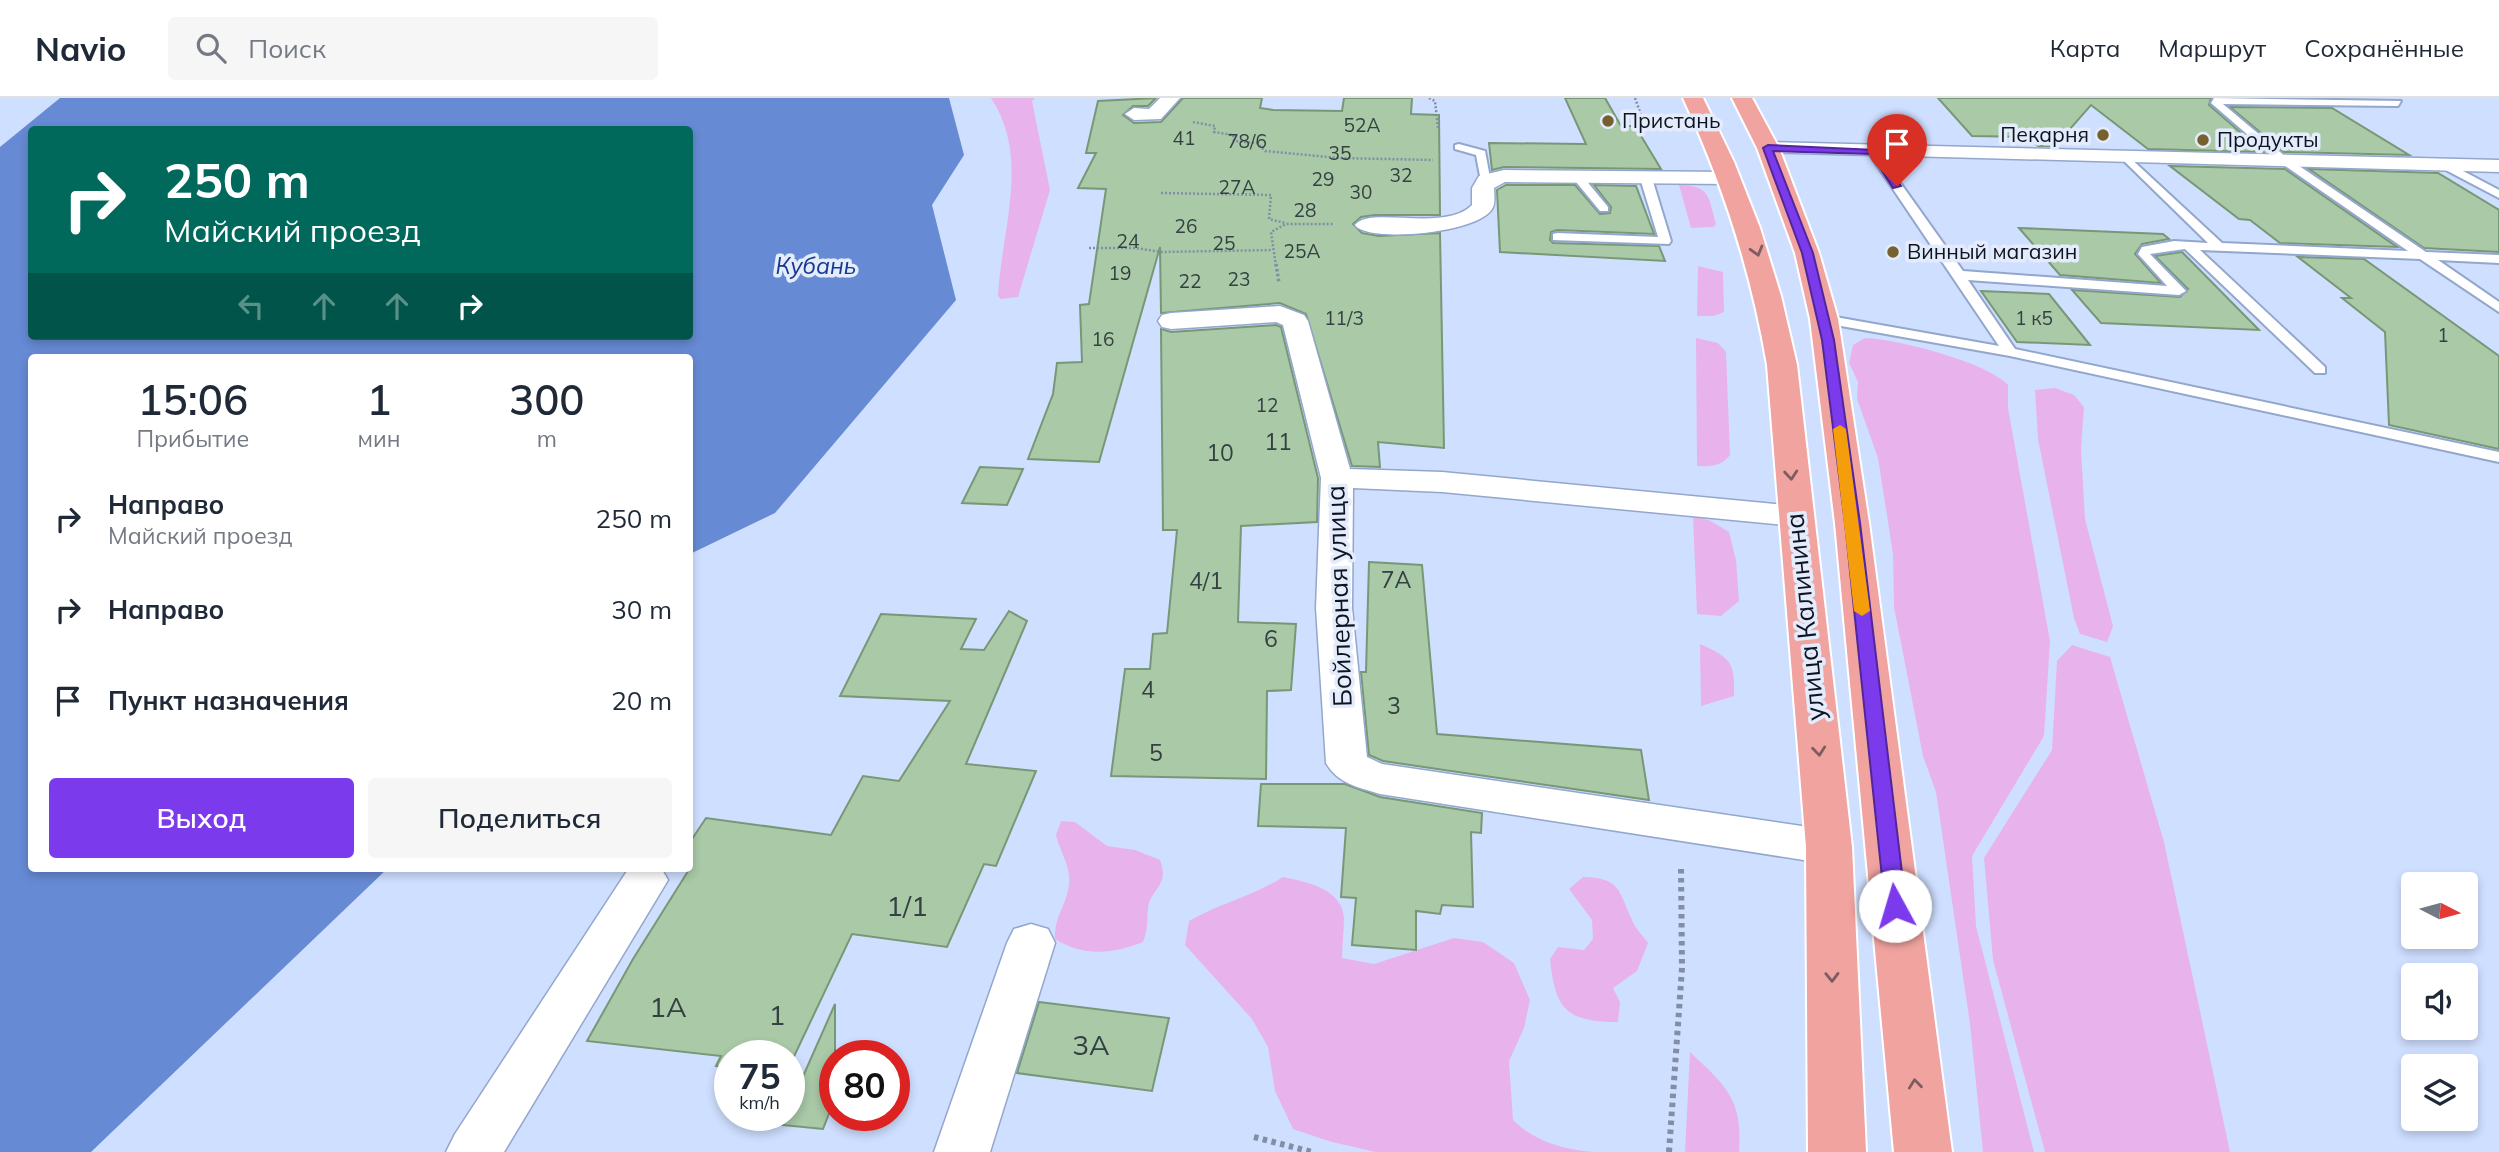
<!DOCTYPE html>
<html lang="ru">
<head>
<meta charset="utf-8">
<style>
  :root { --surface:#fff; --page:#f6f6f7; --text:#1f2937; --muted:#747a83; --line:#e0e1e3; --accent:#7c3aed }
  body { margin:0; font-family:Mulish,sans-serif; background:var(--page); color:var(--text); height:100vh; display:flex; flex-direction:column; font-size:26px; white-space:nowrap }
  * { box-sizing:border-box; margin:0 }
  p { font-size:23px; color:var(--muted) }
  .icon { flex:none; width:38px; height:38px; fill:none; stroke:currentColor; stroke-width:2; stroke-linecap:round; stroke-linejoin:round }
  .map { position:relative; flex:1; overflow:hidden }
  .sheet { position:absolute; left:28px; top:256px; width:665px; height:518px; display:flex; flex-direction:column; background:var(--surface); border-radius:7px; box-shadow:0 4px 10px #0003 }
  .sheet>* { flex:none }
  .top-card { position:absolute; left:28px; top:28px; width:665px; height:214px; border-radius:7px; box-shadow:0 4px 10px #0003; background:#00695c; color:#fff; overflow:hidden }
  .needle { width:46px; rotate:96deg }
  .buttons { position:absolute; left:2401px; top:774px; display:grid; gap:14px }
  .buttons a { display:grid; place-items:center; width:77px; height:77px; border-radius:7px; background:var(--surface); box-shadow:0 4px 10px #0003; font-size:35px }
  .speed { position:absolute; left:714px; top:942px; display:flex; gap:14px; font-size:35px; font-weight:700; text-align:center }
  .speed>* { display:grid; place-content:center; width:91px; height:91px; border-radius:50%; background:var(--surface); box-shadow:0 4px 10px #0003; line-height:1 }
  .speed small { font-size:18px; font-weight:400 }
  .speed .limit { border:10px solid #d22; background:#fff; color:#111 }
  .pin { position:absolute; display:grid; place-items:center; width:60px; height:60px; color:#fff; margin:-72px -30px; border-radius:50% 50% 50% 0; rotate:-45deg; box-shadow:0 0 7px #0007 }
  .pin .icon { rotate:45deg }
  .me { position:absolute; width:77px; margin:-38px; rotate:354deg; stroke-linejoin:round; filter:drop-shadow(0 0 5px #0008) }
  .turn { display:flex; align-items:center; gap:24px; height:147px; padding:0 21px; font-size:32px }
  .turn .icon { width:91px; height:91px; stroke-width:2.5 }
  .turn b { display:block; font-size:49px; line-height:60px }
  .lanes { display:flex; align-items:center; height:66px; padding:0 21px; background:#0003; justify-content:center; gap:35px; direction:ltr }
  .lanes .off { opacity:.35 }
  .eta { display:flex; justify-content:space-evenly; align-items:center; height:119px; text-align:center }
  .eta b { font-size:42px; font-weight:600; line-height:49px }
  .cta { display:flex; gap:14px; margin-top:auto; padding:14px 21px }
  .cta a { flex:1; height:80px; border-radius:7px; background:var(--accent); color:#fff; font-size:28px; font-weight:600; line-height:80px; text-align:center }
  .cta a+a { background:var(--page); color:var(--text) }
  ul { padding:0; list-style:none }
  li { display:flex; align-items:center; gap:21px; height:91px; padding:0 21px }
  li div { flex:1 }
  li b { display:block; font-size:26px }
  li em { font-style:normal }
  header { display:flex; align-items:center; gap:42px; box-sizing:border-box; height:98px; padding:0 35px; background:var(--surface); border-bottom:2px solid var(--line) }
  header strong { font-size:33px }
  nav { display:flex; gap:38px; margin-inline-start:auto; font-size:24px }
  .search { width:490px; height:63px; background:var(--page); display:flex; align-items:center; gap:18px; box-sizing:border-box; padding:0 24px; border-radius:7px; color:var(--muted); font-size:26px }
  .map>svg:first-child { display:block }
  .green { fill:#e8b3ec }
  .water { fill:#668ad4; fill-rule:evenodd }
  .building { fill:#a9c9a7; stroke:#789777; stroke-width:2 }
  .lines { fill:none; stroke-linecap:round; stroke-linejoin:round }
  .service-casing { stroke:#93a6cc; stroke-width:4 }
  .minor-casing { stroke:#93a6cc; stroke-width:3 }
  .trunk-casing { stroke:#fff; stroke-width:4 }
  .path-far2 { stroke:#828ea6; stroke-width:2.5; stroke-dasharray:2 2; stroke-linecap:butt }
  .path-far1 { stroke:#828ea6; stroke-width:3.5; stroke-dasharray:2.5 2.5; stroke-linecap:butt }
  .path { stroke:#828ea6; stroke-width:6; stroke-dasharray:4.5 4.5; stroke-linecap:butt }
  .service { fill:#fff; fill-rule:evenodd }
  .minor { fill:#fff; fill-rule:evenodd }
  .trunk { fill:#f0a39f; fill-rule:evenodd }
  .oneway { stroke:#7e5c60 }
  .route { fill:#7c3aed; stroke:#51269a; stroke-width:2 }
  .slow { fill:#f59e0b }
  .poi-dot { fill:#776030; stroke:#e4ecfc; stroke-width:2.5 }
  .labels { text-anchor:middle; stroke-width:7; stroke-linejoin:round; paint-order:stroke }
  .far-number-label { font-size:19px; fill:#344142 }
  .far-poi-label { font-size:21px; fill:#0d1421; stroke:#e4ecfc; text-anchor:start }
  .far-water-label { font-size:23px; font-style:italic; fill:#153990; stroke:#e4ecfc }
  .number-label { font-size:23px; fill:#344142 }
  .street-label { font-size:26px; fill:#0d1421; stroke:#e4ecfc }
  .near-number-label { font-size:28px; fill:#344142 }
</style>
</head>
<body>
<header>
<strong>Navio</strong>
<div class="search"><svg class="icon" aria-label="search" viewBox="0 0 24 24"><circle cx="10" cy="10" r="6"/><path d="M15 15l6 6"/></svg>Поиск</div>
<nav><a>Карта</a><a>Маршрут</a><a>Сохранённые</a></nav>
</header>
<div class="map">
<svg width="2499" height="1054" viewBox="0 0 2499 1054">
  <rect width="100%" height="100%" fill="#cfdfff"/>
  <g class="green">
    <path d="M 991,0 L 1035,0 L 1032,3 L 1050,92 L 1018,199 L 1001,201 L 998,198 C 1001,133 1031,60 991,0 Z"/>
    <path d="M 1679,87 C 1711,88 1708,98 1716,126 L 1713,129 L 1691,130 Z"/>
    <path d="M 1698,168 L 1723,174 L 1724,214 L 1714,218 L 1697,218 Z"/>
    <path d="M 1696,240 L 1718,245 L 1726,254 L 1730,357 C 1722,368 1710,369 1697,368 Z"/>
    <path d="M 1865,240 C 1897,241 1987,264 2008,287 L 2008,310 L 2050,543 L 2044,638 L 1972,758 L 1976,828 L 2034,1054 L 1983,1054 L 1970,926 L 1936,694 L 1923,658 L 1894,509 L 1893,456 L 1878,360 L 1857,301 L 1858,284 L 1849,265 L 1853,247 Z"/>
    <path d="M 2055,290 L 2074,297 L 2084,309 L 2081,351 L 2085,421 L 2113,528 L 2107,544 L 2080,536 L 2074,520 L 2038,341 L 2035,292 Z"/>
    <path d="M 1693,419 L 1709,422 L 1729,434 L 1736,462 L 1739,503 L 1721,518 L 1697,516 Z"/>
    <path d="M 1700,546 C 1731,560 1735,564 1734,598 L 1701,608 Z"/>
    <path d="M 2072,547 L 2110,559 L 2164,744 L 2230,1054 L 2045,1054 L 1993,862 L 1984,760 L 2052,652 L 2057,563 Z"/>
    <path d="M 1061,723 L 1075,724 L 1107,748 L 1135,752 L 1160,762 C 1170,788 1151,790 1148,810 C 1147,823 1148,831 1143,844 C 1112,856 1084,859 1055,841 C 1054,818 1067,807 1069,786 C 1071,768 1060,754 1056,737 Z"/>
    <path d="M 1283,779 C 1306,784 1342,790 1344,820 C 1344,833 1342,847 1342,860 L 1374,866 L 1454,840 L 1483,844 L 1514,865 L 1530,902 L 1524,930 L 1509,963 L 1513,1022 C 1535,1044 1563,1051 1593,1054 L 1376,1054 L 1332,1044 L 1293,1031 L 1275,993 L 1268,949 L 1252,921 L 1185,847 L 1189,823 C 1220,805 1253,798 1283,779 Z"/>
    <path d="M 1583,779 C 1621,780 1618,792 1632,822 C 1635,830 1643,838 1648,845 L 1637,873 L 1613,890 L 1620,904 L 1618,924 C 1567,924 1555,912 1550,861 L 1558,849 L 1584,852 L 1593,841 L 1592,822 L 1569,791 Z"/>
    <path d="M 1690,954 C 1726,988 1743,1001 1739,1054 L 1685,1054 Z"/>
  </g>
  <path class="water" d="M 60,0 L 949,0 L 964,57 L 932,107 L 956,202 L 775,415 L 690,456 L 690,259 L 32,259 L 32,770 L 388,770 L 91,1054 L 0,1054 L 0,49 ZM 32,32 L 690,32 L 690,238 L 32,238 Z"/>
  <g class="building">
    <path d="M 1156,0 L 1148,8 L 1133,8 L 1123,17 L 1134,25 L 1161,24 L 1183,0 L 1262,0 L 1260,10 L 1273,12 L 1342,13 L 1344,0 L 1412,0 L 1411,16 L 1439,17 L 1440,117 L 1375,117 L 1361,119 L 1353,126 L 1362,135 L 1379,138 L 1440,135 L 1444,350 L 1378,344 L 1380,369 L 1352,368 L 1306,216 L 1280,205 L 1161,215 L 1160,149 L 1099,364 L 1028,361 L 1053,296 L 1057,265 L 1082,264 L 1080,207 L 1089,206 L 1106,91 L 1078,90 L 1096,55 L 1086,55 L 1098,3 Z"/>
    <path d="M 1565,0 L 1605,0 L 1621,28 L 1635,28 L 1661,71 L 1504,69 L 1492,72 L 1489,45 L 1586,46 Z"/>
    <path d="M 1938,0 L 2211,0 L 2209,7 L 2263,54 L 2148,51 L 2091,7 L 2055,48 L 2038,48 L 2029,39 L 1972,38 Z"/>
    <path d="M 2230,9 L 2332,10 L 2409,57 L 2284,54 Z"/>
    <path d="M 2170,68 L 2285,71 L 2397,149 L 2280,145 L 2250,122 L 2239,121 Z"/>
    <path d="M 2309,71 L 2438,75 L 2499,112 L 2499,154 L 2424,150 Z"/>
    <path d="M 1506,87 L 1575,87 L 1600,116 L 1610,115 L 1611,109 L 1594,87 L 1636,88 L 1654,136 L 1557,132 L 1551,134 L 1550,142 L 1553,145 L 1659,148 L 1665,163 L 1500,154 L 1497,92 Z"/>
    <path d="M 2019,130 L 2163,136 L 2169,141 L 2142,146 L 2135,156 L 2161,185 L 2060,177 Z"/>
    <path d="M 2182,154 L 2259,232 L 2101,225 L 2072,192 L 2180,199 L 2188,191 L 2155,158 Z"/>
    <path d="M 2298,159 L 2364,161 L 2499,258 L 2499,351 L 2389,327 L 2385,234 L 2342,200 L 2351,200 Z"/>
    <path d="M 1981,193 L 2049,196 L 2090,247 L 2017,244 Z"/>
    <path d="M 1276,227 L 1281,229 L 1318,380 L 1317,424 L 1241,428 L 1238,524 L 1296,526 L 1291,592 L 1267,593 L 1266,681 L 1111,678 L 1125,571 L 1150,571 L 1153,536 L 1167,535 L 1177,432 L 1163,432 L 1161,231 L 1171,234 Z"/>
    <path d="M 980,369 L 1023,371 L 1007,407 L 962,405 Z"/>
    <path d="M 1369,464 L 1422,467 L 1437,636 L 1641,652 L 1649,702 L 1383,663 L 1369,657 L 1361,574 L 1366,574 Z"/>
    <path d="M 1009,513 L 1027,523 L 966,666 L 1036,673 L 996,768 L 984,766 L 947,849 L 852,836 L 789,969 L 789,957 L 730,957 L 730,970 L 716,968 L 721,958 L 587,943 L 633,861 L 690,770 L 690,744 L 706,720 L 831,737 L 863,678 L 899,683 L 950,603 L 840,598 L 881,516 L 976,521 L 961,551 L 984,552 Z"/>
    <path d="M 1261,686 L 1345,686 L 1380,699 L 1482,715 L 1481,735 L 1471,734 L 1473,809 L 1442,807 L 1440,816 L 1416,813 L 1416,852 L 1352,847 L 1356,800 L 1341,799 L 1346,730 L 1258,728 Z"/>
    <path d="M 1039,904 L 1169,920 L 1152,993 L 1017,975 Z"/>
    <path d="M 835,906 L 835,1000 L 823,1031 L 782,1027 L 789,1017 L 789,1010 Z"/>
  </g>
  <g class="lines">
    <defs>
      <g id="service">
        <path d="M 2214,0 L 2401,3 L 2398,8 L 2223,6 L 2286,59 L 2426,154 L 2499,157 L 2499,165 L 2438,162 L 2499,204 L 2499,214 L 2420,161 L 2200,152 L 2325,269 L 2325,275 L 2315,275 L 2185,151 L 2150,156 L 2186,193 L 2179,197 L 1968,182 L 2015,251 L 2499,354 L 2499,364 L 2010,258 L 1824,225 L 1817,221 L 1824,217 L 1999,248 L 1868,54 L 1873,51 L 1877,52 L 1963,173 L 2167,188 L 2138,156 L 2142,149 L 2174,143 L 2208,145 L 2124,63 L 2123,61 L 2128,58 L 2222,145 L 2408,153 L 2278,63 L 2211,5 Z"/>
        <path d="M 1459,46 L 1485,53 L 1491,85 L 1481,83 L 1476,57 L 1455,51 L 1455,47 Z"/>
        <path d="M 2440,65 L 2448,65 L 2499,92 L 2499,100 L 2440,69 Z"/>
        <path d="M 1645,74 L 1651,77 L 1671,143 L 1669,146 L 1553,142 L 1553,136 L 1557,135 L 1658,139 L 1639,77 Z"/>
        <path d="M 1572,75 L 1580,75 L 1608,109 L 1608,113 L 1600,113 L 1572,79 Z"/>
      </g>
      <g id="minor">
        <path d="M 1160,0 L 1180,0 L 1161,21 L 1134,22 L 1125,16 L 1134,10 L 1149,11 Z"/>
        <path d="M 1768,44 L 2499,62 L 2499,74 L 1761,54 L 1758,50 Z"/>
        <path d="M 1504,72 L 1729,74 L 1740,80 L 1729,86 L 1505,84 L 1494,90 C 1494,97 1496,105 1492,111 C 1477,136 1367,145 1355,127 C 1369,107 1445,135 1472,107 L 1472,90 L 1479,78 Z"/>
        <path d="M 1280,208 L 1304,217 L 1308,223 L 1350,371 L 1442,374 L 1795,408 L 1807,411 L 1811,418 L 1807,425 L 1795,428 L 1442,394 L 1353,390 L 1352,510 L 1367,659 L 1382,666 L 1829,732 L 1845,737 L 1851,749 L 1845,761 L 1829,766 L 1380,696 C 1358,689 1338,686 1326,665 L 1316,510 L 1321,380 L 1283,227 L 1276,224 L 1171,231 L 1162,229 L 1158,223 L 1162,217 L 1171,215 Z"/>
        <path d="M 629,770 L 661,770 L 668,782 L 504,1054 L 446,1054 L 455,1036 Z"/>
        <path d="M 1031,826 L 1048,831 L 1055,845 L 990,1054 L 934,1054 L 1007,845 L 1014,831 Z"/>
      </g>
      <g id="trunk">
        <path d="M 1683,0 L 1703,0 L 1734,64 L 1760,130 L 1781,198 L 1797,267 L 1852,749 L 1866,1054 L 1808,1054 L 1806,749 L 1767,267 C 1751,173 1723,86 1683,0 Z"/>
        <path d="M 1732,0 L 1752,0 L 1779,50 L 1819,155 L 1838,221 L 1869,425 L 1952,1054 L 1894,1054 L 1835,425 L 1810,221 L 1795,155 L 1757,50 Z"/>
      </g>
    </defs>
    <use href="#service" class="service-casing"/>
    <use href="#minor" class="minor-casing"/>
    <use href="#trunk" class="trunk-casing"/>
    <g class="path-far2">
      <path d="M 1429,0 L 1435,3 L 1438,30"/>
      <path d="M 1635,0 L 1646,31"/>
      <path d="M 1193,24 L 1215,28 L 1214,34 L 1233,37 L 1234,43 L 1257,45 L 1265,53 L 1339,60 L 1433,62"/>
      <path d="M 1161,95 L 1271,97 L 1269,121 L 1285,125"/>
      <path d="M 1089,150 L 1136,150 L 1161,154 L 1272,152"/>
      <path d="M 1276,168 L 1271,134 L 1286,126 L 1334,126"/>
    </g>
    <path class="path-far1" d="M 1276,166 L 1279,185"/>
    <g class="path">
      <path d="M 1254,1039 L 1312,1054"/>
      <path d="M 1669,1054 L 1682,870 L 1681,768"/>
    </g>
    <use href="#service" class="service"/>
    <use href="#minor" class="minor"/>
    <use href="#trunk" class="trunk"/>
  </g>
  <defs><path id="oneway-chevron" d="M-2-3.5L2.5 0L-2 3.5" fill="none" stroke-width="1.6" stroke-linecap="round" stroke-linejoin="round" transform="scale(1.75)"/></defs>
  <g class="oneway">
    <use href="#oneway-chevron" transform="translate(1757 153) rotate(74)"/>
    <use href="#oneway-chevron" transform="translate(1791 377) rotate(85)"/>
    <use href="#oneway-chevron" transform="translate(1819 653) rotate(84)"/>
    <use href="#oneway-chevron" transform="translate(1832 879) rotate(89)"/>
    <use href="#oneway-chevron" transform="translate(1915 986) rotate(-96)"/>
  </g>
  <path class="route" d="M 1768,47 L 1876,52 L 1901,88 L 1893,90 L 1871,56 L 1773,53 L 1813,155 L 1834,242 L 1860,425 L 1906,808 L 1903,813 L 1888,813 L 1885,808 L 1845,425 L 1822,242 L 1802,155 L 1763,50 Z"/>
  <path class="slow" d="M 1840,327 L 1846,331 L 1870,513 L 1862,518 L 1854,513 L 1833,331 Z"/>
  <g class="poi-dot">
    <circle cx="1608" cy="23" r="7"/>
    <circle cx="2103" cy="37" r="7"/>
    <circle cx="2203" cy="42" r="7"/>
    <circle cx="1893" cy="154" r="7"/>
  </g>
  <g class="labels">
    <g class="far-number-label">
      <text x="1362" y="34">52А</text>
      <text x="1184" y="47">41</text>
      <text x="1247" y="50">78/6</text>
      <text x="1340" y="62">35</text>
      <text x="1401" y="84">32</text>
      <text x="1323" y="88">29</text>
      <text x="1237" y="96">27А</text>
      <text x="1361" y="101">30</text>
      <text x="1305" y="119">28</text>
      <text x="1186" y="135">26</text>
      <text x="1128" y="150">24</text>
      <text x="1224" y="152">25</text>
      <text x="1302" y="160">25А</text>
      <text x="1120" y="182">19</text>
      <text x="1239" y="188">23</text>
      <text x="1190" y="190">22</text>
      <text x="1344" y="227">11/3</text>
      <text x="2034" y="227">1 к5</text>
      <text x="2443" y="244">1</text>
      <text x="1103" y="248">16</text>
      <text x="1267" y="314">12</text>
    </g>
    <g class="far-poi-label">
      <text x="1622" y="30">Пристань</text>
      <text x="2089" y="44" text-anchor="end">Пекарня</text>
      <text x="2217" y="49">Продукты</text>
      <text x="1907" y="161">Винный магазин</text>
    </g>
    <g class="far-water-label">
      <text x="816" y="176">Кубань</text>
    </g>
    <g class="number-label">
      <text x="1278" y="352">11</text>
      <text x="1220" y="363">10</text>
      <text x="1396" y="490">7А</text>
      <text x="1206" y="491">4/1</text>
      <text x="1271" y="549">6</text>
      <text x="1148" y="600">4</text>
      <text x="1394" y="616">3</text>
      <text x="1156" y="663">5</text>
    </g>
    <g class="street-label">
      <text transform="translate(1339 498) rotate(-92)" y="9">Бойлерная улица</text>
      <text transform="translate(1805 519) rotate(-96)" y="9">улица Калинина</text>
    </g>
    <g class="near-number-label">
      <text x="907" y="818">1/1</text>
      <text x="668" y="919">1А</text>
      <text x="777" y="927">1</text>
      <text x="1091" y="957">3А</text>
    </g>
  </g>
</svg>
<div class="buttons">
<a><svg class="needle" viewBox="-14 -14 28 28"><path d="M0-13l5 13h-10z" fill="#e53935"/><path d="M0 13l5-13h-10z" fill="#747a83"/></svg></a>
<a><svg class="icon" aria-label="sound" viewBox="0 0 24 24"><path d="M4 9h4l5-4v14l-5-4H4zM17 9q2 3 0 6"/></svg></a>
<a><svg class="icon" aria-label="layers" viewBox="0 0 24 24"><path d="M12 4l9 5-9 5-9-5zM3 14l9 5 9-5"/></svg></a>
</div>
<div class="speed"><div>75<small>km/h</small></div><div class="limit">80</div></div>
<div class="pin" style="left:1897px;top:88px;background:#d93025"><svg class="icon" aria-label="arrive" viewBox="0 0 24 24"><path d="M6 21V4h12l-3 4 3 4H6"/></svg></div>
<svg class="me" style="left:1895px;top:808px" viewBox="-20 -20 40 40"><circle r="19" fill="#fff"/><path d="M0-13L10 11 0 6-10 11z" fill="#7c3aed"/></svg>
<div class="top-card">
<div class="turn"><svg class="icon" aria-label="right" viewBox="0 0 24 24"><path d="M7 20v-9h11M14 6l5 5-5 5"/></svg><div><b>250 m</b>Майский проезд</div></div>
<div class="lanes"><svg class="icon off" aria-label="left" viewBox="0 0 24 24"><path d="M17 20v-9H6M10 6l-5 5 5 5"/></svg><svg class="icon off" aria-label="ahead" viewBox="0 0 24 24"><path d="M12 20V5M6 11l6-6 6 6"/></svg><svg class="icon off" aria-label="ahead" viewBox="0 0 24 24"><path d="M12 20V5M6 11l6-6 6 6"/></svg><svg class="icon" aria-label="right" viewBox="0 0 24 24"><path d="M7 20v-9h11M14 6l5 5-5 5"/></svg></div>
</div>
<section class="sheet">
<div class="eta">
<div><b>15:06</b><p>Прибытие</p></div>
<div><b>1</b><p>мин</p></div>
<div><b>300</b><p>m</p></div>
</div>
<ul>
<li><svg class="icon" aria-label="right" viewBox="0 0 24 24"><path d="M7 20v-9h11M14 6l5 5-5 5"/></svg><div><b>Направо</b><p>Майский проезд</p></div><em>250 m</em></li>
<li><svg class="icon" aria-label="right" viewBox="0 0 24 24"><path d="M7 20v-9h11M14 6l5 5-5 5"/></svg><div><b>Направо</b></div><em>30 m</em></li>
<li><svg class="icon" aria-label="arrive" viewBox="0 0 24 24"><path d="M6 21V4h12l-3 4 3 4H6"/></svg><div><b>Пункт назначения</b></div><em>20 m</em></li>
</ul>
<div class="cta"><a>Выход</a><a>Поделиться</a></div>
</section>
</div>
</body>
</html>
